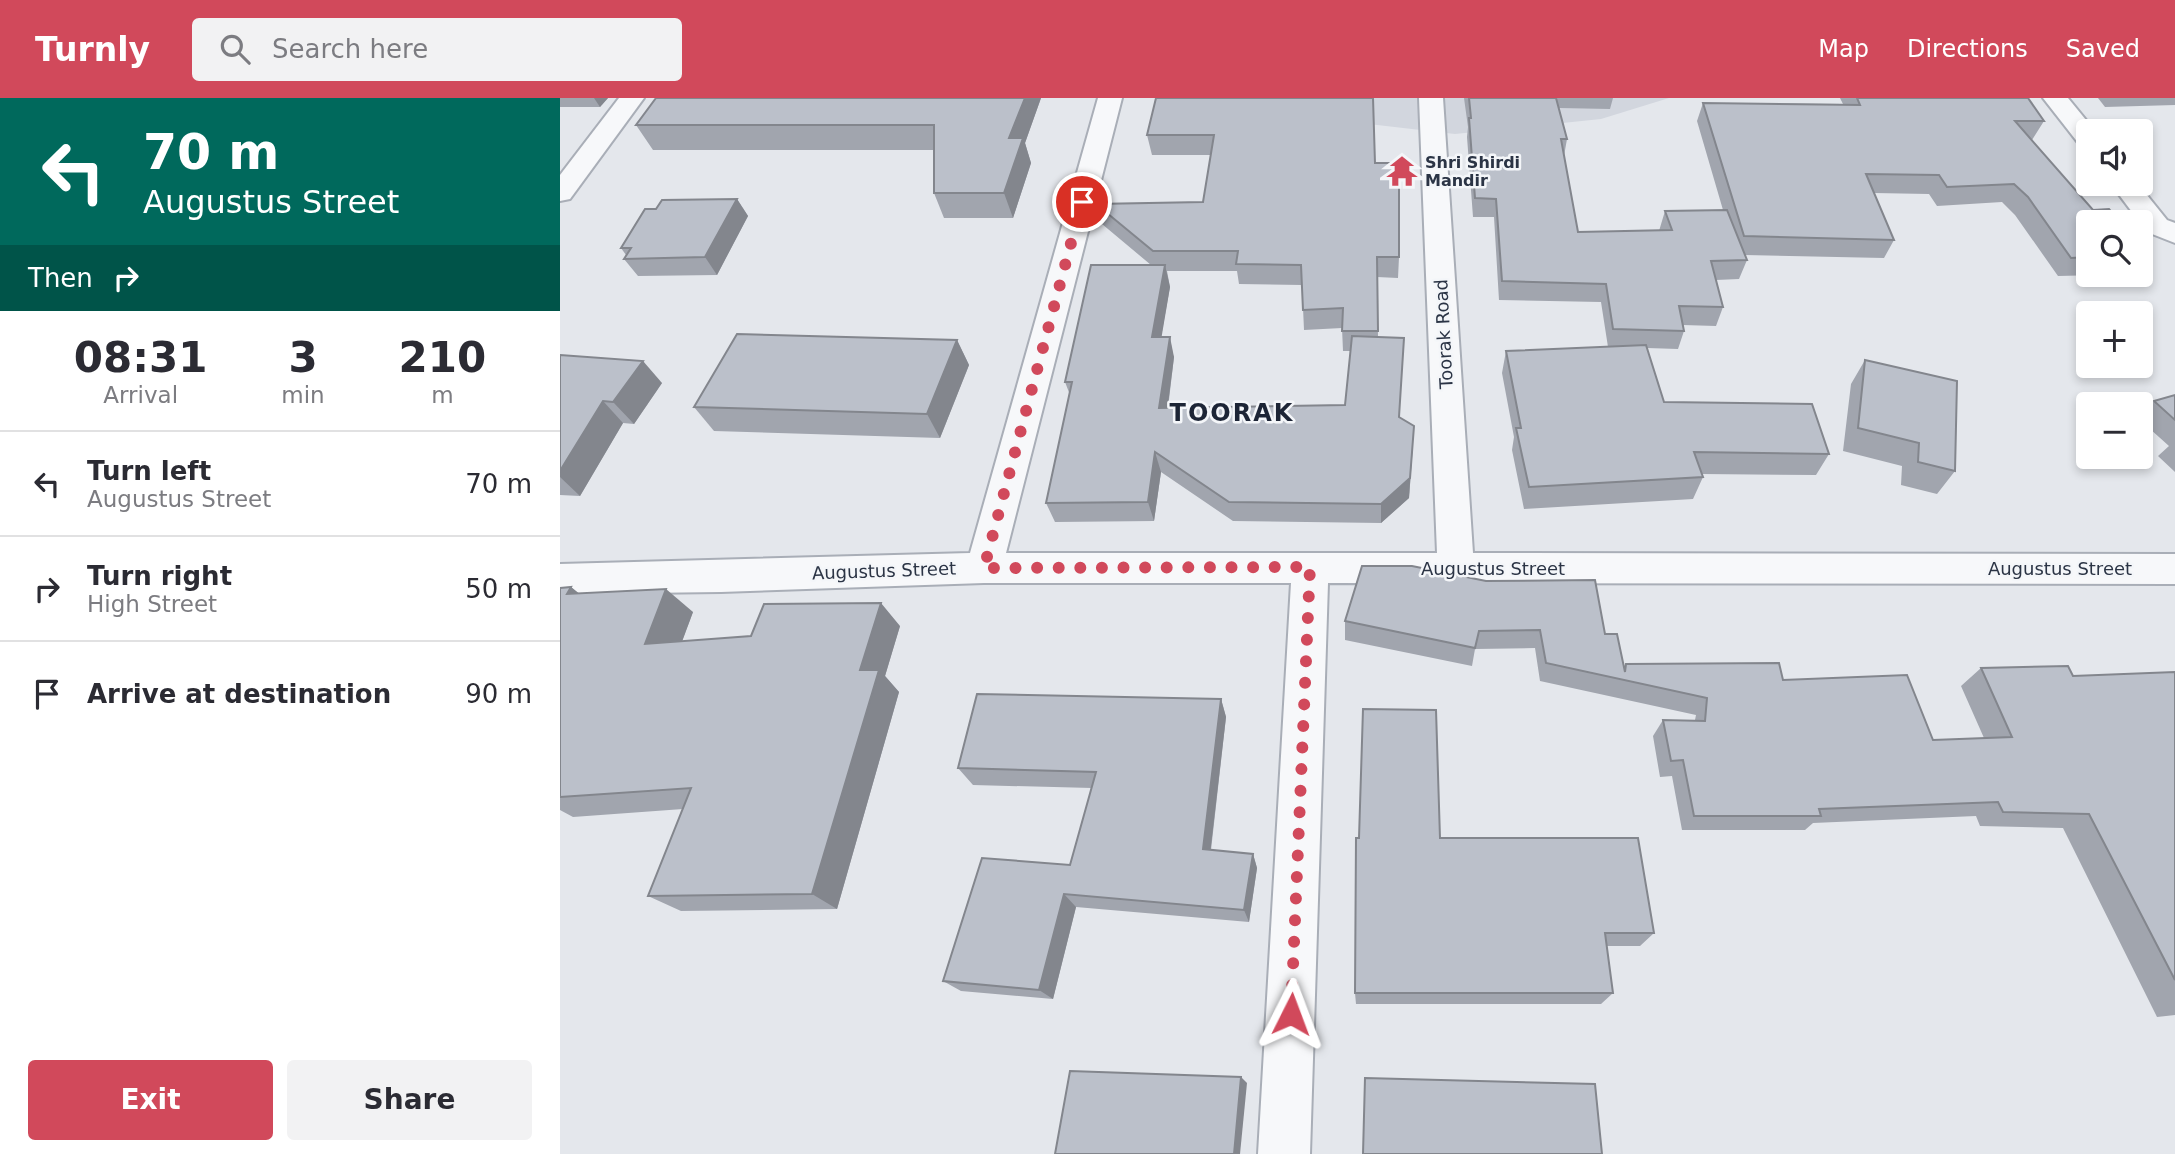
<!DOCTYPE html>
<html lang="en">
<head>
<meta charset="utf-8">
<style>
  :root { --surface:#fff; --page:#f2f2f3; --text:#2b2b33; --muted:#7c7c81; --line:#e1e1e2; --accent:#d1495b }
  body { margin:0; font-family:"DejaVu Sans",sans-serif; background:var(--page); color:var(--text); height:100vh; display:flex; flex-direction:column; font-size:26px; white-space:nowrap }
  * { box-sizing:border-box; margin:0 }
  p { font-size:23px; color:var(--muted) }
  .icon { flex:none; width:38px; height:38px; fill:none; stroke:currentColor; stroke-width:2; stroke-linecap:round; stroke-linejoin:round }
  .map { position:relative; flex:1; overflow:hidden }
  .side { display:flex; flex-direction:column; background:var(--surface); width:560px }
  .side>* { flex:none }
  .banner { background:#00695c; color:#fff; overflow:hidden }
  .tools { position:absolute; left:1516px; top:21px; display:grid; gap:14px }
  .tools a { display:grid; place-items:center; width:77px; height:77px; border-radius:7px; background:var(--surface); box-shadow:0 4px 10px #0003; font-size:35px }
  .pin { position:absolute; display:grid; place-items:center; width:60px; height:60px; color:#fff; margin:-30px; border:4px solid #fff; border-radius:50%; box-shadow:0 2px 7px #0007 }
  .me { position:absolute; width:77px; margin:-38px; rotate:3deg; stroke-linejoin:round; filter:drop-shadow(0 0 5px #0008) }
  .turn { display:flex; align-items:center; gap:24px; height:147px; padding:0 28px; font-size:32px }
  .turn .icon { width:91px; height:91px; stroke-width:2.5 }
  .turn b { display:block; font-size:49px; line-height:60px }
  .then { display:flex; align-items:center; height:66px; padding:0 28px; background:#0003; gap:14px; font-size:26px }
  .eta { display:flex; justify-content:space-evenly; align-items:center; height:119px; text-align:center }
  .eta b { font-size:42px; font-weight:600; line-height:49px }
  .action { display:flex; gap:14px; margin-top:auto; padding:14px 28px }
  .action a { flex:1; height:80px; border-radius:7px; background:var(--accent); color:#fff; font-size:28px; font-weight:600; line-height:80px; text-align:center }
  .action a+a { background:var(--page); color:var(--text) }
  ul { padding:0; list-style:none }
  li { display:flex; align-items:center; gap:21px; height:105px; padding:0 28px; border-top:2px solid var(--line) }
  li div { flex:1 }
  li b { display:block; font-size:26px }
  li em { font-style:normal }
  header { display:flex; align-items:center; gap:42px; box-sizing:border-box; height:98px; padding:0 35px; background:var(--accent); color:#fff }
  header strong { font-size:33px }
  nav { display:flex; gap:38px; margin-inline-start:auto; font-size:24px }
  .search { width:490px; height:63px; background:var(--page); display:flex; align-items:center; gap:18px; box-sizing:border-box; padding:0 24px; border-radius:7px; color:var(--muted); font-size:26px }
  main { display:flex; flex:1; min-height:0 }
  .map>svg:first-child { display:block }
  .built { fill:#d2d6de }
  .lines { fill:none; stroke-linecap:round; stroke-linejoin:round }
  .minor-casing { stroke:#a9aeb7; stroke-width:4 }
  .minor { fill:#f7f8fa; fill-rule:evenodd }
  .wall { fill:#a1a5ae; fill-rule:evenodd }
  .shaded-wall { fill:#83868d }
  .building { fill:#bbc0ca; stroke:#83868d; stroke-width:2 }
  .route { stroke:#d1495b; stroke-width:12; stroke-dasharray:0 21.6 }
  .labels { text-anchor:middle; stroke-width:5; stroke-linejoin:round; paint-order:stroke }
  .far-poi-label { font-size:16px; font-weight:bold; fill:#2b3445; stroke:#f4f6f9; text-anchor:start }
  .street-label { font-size:18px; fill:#2b3445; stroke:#f4f6f9 }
  .district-label { font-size:24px; font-weight:bold; letter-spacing:2px; fill:#1d2536; stroke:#f4f6f9 }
</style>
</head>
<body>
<header>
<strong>Turnly</strong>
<div class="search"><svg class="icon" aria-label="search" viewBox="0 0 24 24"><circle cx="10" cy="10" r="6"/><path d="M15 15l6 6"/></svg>Search here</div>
<nav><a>Map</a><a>Directions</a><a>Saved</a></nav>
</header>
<main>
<section class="side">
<div class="banner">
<div class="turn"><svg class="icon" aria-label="left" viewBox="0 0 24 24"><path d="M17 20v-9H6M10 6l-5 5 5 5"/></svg><div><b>70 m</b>Augustus Street</div></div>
<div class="then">Then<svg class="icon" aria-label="right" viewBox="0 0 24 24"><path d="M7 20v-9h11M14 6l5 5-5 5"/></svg></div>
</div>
<div class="eta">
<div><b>08:31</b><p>Arrival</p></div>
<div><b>3</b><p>min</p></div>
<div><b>210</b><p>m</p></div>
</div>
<ul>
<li><svg class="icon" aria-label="left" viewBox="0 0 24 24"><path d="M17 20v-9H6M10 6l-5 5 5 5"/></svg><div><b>Turn left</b><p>Augustus Street</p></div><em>70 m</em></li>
<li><svg class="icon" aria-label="right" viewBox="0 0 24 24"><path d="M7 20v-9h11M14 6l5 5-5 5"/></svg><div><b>Turn right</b><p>High Street</p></div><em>50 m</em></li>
<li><svg class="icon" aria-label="arrive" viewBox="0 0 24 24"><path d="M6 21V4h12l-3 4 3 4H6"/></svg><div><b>Arrive at destination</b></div><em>90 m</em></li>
</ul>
<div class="action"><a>Exit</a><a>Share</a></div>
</section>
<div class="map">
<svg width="1615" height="1056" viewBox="0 0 1615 1056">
  <rect width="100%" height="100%" fill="#e4e7ec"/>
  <path class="built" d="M 667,0 L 1109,0 L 1041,21 L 895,36 L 800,25 Z"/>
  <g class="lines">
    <defs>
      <g id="minor">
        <path d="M 59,0 L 84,0 L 10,101 L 0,103 L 0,77 Z"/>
        <path d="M 538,0 L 562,0 L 446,455 L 877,455 L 859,0 L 883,0 L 913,455 L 1615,456 L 1615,486 L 768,485 L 750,1056 L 698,1056 L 731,485 L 424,485 L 161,494 L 0,496 L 0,466 L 410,455 Z"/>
        <path d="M 1483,0 L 1508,0 L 1535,33 L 1528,33 L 1528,49 L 1519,46 Z"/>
        <path d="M 1551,86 L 1578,86 L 1607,122 L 1615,125 L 1615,145 L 1587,134 Z"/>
      </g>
    </defs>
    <use href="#minor" class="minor-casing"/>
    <use href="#minor" class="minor"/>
  </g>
  <g class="wall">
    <path d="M 0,0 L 48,0 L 40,9 L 0,9 Z"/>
    <path d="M 481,0 L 465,45 L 471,65 L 453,120 L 384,120 L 374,95 L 374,52 L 93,52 L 76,27 Z"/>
    <path d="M 596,0 L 815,65 L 839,159 L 838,180 L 817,179 L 818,239 L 840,319 L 853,348 L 849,400 L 821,425 L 673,423 L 601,374 L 594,423 L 495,424 L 486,405 L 510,297 L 505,284 L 591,167 L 542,126 L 536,106 L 643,104 L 651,57 L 592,57 L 587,37 ZM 607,173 L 677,173 L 679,186 L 742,187 L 744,232 L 782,230 L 783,253 L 791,253 L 785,307 L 608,310 L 614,259 L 601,239 L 610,189 Z"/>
    <path d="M 904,0 L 1053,0 L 1050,11 L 999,10 L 1007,41 L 1004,58 L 1018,134 L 1099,133 L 1105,113 L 1163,112 L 1137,23 L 1143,5 L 1283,6 L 1280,0 L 1468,0 L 1484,23 L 1472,42 L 1528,124 L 1528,177 L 1540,177 L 1498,178 L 1455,117 L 1442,104 L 1377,108 L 1369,96 L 1314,95 L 1334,142 L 1324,160 L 1185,157 L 1187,162 L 1179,181 L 1156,182 L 1163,209 L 1156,228 L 1123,227 L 1124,233 L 1118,251 L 1087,250 L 1104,304 L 1269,356 L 1256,377 L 1142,376 L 1143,379 L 1133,401 L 964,411 L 952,352 L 954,339 L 942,275 L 946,253 L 1048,249 L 1041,204 L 939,202 L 934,119 L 913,119 L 907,39 L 908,29 Z"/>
    <path d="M 1538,0 L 1615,0 L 1615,7 L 1545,9 Z"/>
    <path d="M 177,101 L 188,118 L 157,177 L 78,178 L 64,161 L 66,157 L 61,150 L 96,111 Z"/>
    <path d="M 397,242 L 409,267 L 380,340 L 154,333 L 134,309 Z"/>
    <path d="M 0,257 L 102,285 L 74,326 L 63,325 L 20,398 L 0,397 Z"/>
    <path d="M 1305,262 L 1395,373 L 1377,396 L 1341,387 L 1342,368 L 1283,353 L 1291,286 Z"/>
    <path d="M 1615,297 L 1615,374 L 1598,358 L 1609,348 L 1580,322 L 1580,318 L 1594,303 Z"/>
    <path d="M 802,468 L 1045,536 L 1064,570 L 1066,566 L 1223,582 L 1373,642 L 1424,640 L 1401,588 L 1421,570 L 1513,578 L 1615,574 L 1615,917 L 1597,919 L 1503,730 L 1420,728 L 1416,718 L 1253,725 L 1245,732 L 1122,732 L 1112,678 L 1100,679 L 1093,638 L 1103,622 L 1135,622 L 1136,617 L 980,583 L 975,550 L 915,551 L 912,568 L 785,542 L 785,523 Z"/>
    <path d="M 11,489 L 19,496 L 133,514 L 122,543 L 340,528 L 325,578 L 339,594 L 277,811 L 121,813 L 88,798 L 123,711 L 13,719 L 0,712 L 0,490 Z"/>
    <path d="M 661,601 L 666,619 L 651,752 L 693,756 L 697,770 L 689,824 L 516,809 L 493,901 L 401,893 L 383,883 L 510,767 L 532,690 L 413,687 L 398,670 Z"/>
    <path d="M 880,740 L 1094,835 L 1080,848 L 1046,848 L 1053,895 L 1041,906 L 796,906 L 795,895 Z"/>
  </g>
  <g class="shaded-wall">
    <path d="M 34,0 L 48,0 L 40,9 Z"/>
    <path d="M 465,0 L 481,0 L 465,45 L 471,65 L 453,120 L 444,95 L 449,40 Z"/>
    <path d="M 177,101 L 188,118 L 157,177 L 145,159 Z"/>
    <path d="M 605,167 L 610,189 L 598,260 L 592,239 Z"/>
    <path d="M 610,239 L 614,259 L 605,330 L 599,310 Z"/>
    <path d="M 397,242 L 409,267 L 380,340 L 367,316 Z"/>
    <path d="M 83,263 L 102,285 L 74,326 L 53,304 Z"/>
    <path d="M 43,303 L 63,325 L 20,398 L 0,379 L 0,373 Z"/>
    <path d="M 854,328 L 849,400 L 821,425 L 821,406 Z"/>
    <path d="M 595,354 L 601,374 L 594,423 L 588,404 Z"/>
    <path d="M 11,489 L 41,513 L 7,496 Z"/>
    <path d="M 106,491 L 133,514 L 113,568 L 85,546 Z"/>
    <path d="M 321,505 L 340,528 L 325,578 L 339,594 L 277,811 L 252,796 L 300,572 Z"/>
    <path d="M 661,601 L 666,619 L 649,765 L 643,751 Z"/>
    <path d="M 693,756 L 697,770 L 689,824 L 684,812 Z"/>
    <path d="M 504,796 L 516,809 L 493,901 L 479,892 Z"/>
    <path d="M 681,979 L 687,985 L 680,1056 L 674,1056 Z"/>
  </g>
  <g class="building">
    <path d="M 96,0 L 465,0 L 449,40 L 463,40 L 444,95 L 374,95 L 374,27 L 76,27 Z"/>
    <path d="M 596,0 L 813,0 L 815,65 L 839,65 L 839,159 L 817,159 L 818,233 L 782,233 L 783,210 L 743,212 L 741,167 L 676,166 L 678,153 L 593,153 L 536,106 L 643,104 L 654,37 L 587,37 Z"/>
    <path d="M 909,0 L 996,0 L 1007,41 L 1001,41 L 1018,134 L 1112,132 L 1105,113 L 1167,112 L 1187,162 L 1151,163 L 1163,209 L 1119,208 L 1124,233 L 1053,231 L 1046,186 L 942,183 L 936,101 L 915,100 L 909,20 L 911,20 Z"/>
    <path d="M 1297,0 L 1468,0 L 1484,23 L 1455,23 L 1533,112 L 1549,111 L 1560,124 L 1528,124 L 1528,159 L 1511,160 L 1468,99 L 1454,86 L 1387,89 L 1379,77 L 1306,76 L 1334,142 L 1184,138 L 1143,5 L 1300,7 Z"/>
    <path d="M 177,101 L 145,159 L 64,161 L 71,150 L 61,150 L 85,111 L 96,111 L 102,102 Z"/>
    <path d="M 1580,150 L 1586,157 L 1580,157 Z"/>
    <path d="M 531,167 L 605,167 L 592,239 L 610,239 L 599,310 L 785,307 L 792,238 L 844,240 L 839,319 L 854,328 L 850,380 L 821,406 L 669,404 L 595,354 L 588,404 L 486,405 L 512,284 L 505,284 Z"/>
    <path d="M 177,236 L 397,242 L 367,316 L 134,309 Z"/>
    <path d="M 1086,247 L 1104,304 L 1252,306 L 1269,356 L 1134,354 L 1143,379 L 969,389 L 956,330 L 961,330 L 946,253 Z"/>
    <path d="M 0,257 L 83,263 L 53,304 L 43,303 L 0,373 Z"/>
    <path d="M 1305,262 L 1397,283 L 1395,373 L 1358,364 L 1359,345 L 1298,330 Z"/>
    <path d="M 1615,297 L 1615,322 L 1594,303 Z"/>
    <path d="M 802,468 L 852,468 L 926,483 L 1035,482 L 1045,536 L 1057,536 L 1065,574 L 1066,566 L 1219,565 L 1223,582 L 1347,577 L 1373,642 L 1452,639 L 1421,570 L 1508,568 L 1513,578 L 1615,574 L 1615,882 L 1529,716 L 1443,714 L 1438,704 L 1259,711 L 1261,718 L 1134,718 L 1123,662 L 1111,663 L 1103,622 L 1145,623 L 1147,600 L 986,565 L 980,532 L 919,533 L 915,550 L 785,523 Z"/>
    <path d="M 11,489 L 7,496 L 106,491 L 85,546 L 191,538 L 204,506 L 321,505 L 300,572 L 319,572 L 252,796 L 88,798 L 131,690 L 0,699 L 0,490 Z"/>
    <path d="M 417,596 L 661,601 L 643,751 L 693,756 L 684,812 L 504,796 L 479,892 L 383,883 L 422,760 L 510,767 L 536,674 L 398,670 Z"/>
    <path d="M 803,611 L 876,612 L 880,740 L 1078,740 L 1094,835 L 1045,835 L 1053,895 L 795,895 L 796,740 L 799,740 Z"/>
    <path d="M 510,973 L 681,979 L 674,1056 L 495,1056 Z"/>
    <path d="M 805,980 L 1035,986 L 1042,1056 L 803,1056 Z"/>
  </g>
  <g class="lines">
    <path class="route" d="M 522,104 L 424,470 L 750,469 L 731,916"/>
  </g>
  <defs>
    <symbol id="temple-bare" viewBox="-9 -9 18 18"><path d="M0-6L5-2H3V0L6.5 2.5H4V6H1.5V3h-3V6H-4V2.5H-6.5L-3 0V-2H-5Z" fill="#d1495b" stroke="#f4f6f9" stroke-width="2.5" paint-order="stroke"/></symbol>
  </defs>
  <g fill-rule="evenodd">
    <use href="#temple-bare" x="820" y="51" width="44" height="44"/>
  </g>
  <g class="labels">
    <g class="far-poi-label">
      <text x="865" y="70">Shri Shirdi<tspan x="865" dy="18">Mandir</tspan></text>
    </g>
    <g class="street-label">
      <text transform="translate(884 236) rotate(-93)" y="6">Toorak Road</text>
      <text x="933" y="477">Augustus Street</text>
      <text x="1500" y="477">Augustus Street</text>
      <text transform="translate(324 473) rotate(-2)" y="6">Augustus Street</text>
    </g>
    <g class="district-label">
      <text x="672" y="323">TOORAK</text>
    </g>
  </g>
</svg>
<div class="tools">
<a><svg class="icon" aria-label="sound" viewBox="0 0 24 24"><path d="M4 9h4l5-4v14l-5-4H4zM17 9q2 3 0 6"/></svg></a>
<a><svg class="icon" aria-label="search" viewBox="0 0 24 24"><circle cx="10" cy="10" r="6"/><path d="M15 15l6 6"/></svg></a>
<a>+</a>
<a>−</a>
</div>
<div class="pin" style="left:522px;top:104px;background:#d93025"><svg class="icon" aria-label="arrive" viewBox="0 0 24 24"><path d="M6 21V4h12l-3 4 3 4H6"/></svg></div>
<svg class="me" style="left:731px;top:916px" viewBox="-20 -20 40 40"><path d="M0-17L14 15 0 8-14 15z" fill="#d1495b" stroke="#fff" stroke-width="4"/></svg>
</div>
</main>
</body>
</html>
